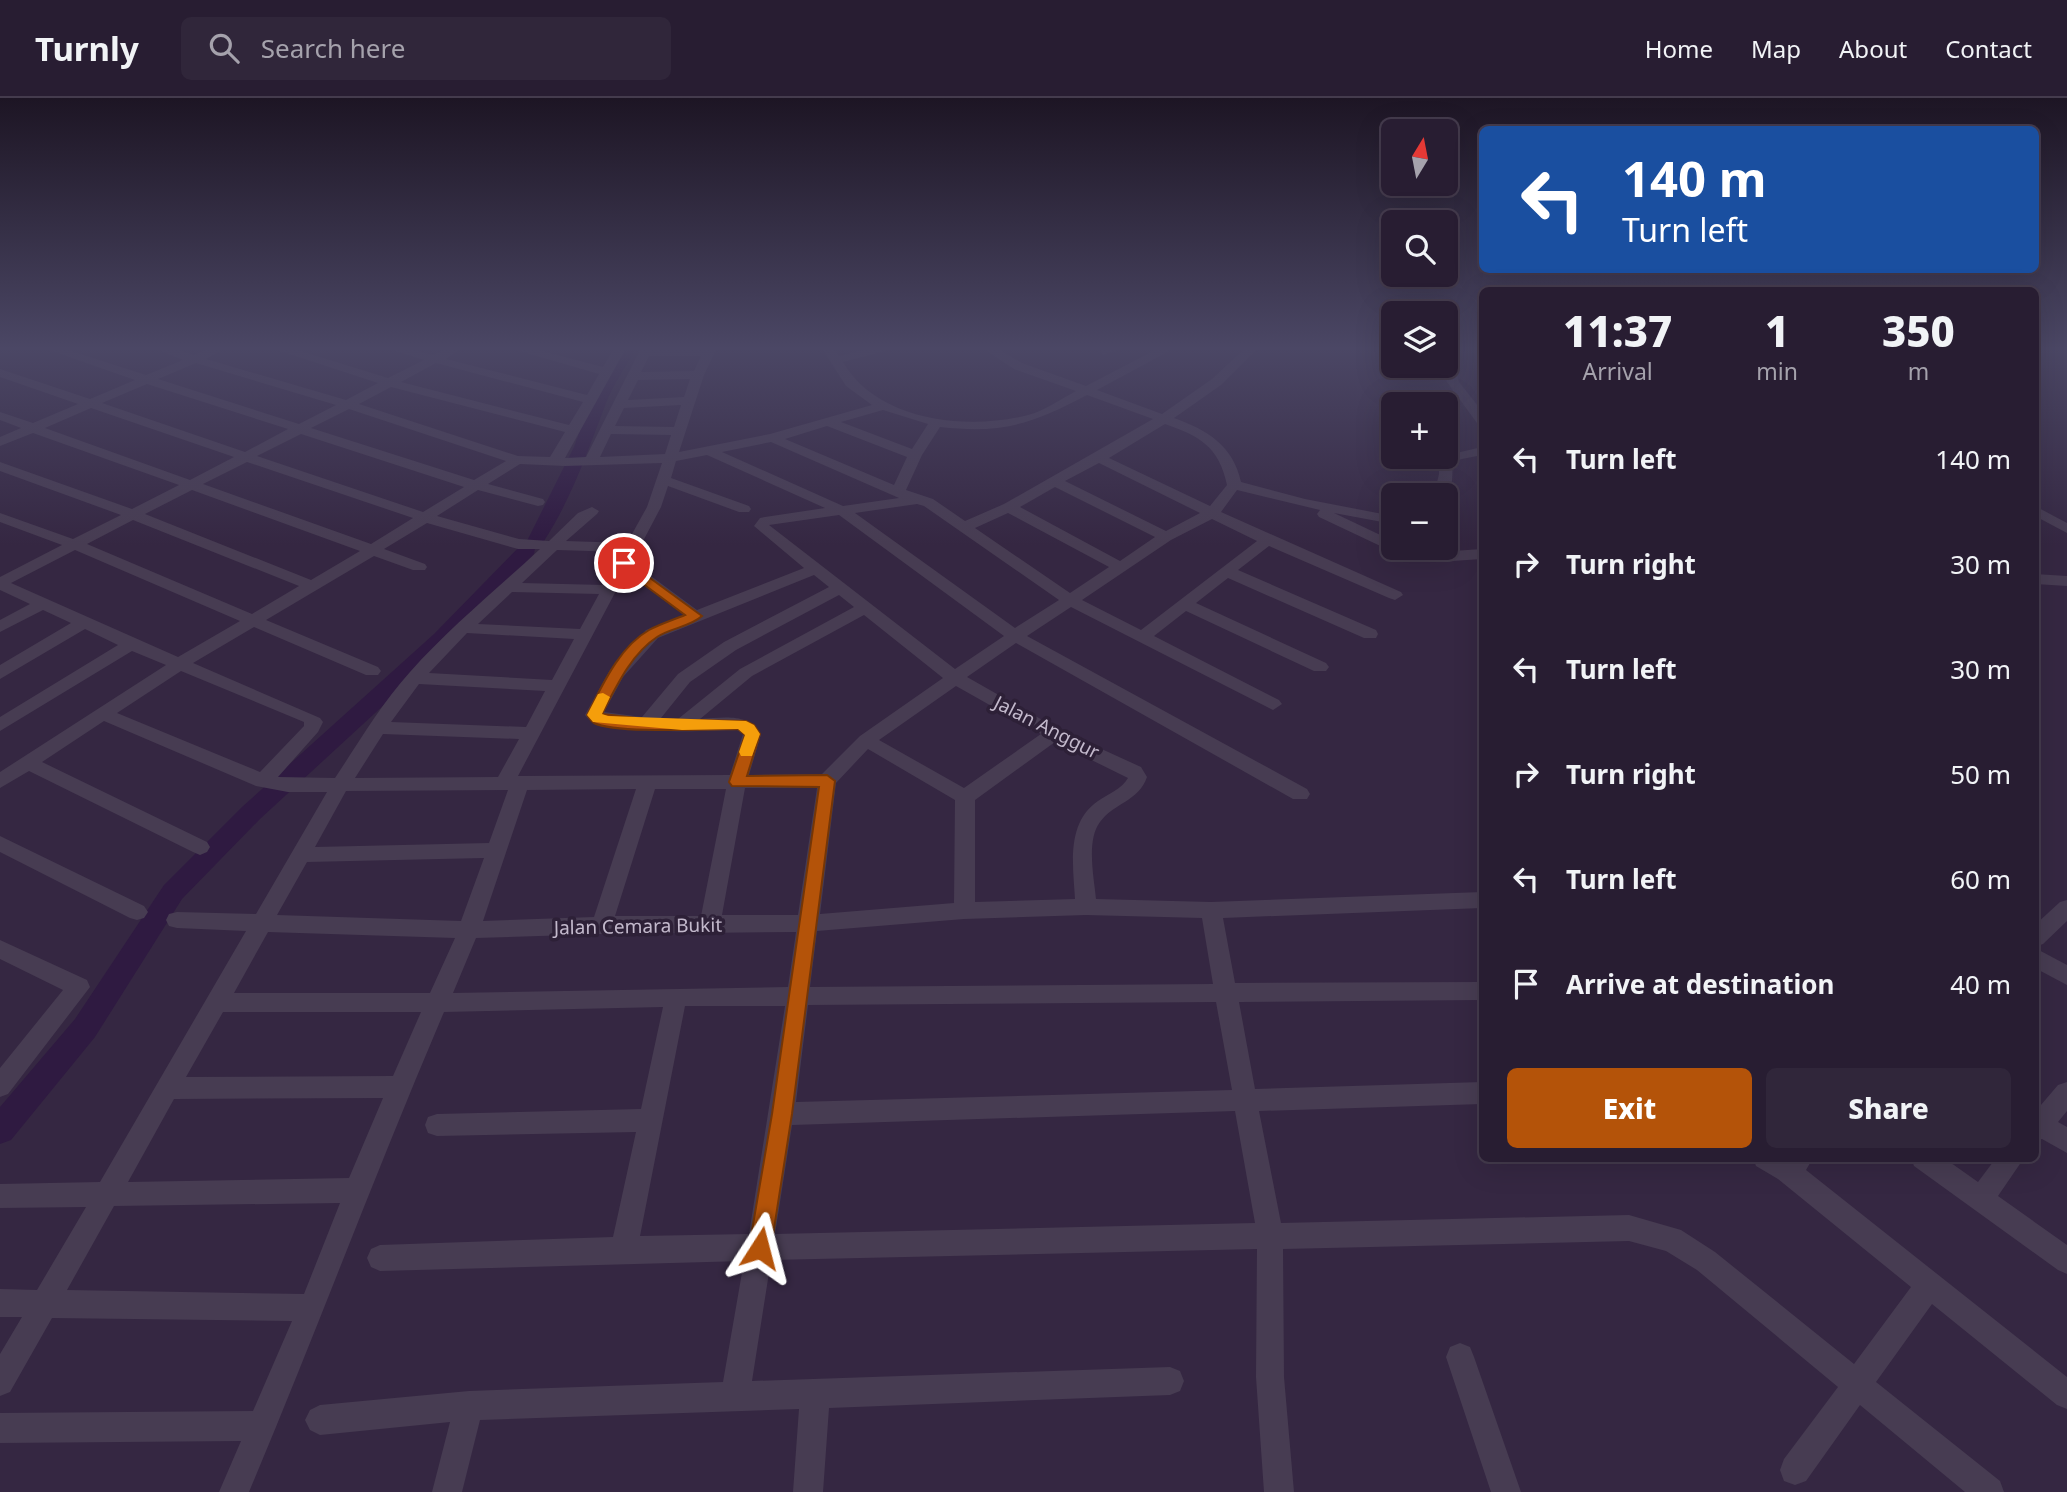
<!DOCTYPE html>
<html lang="en">
<head>
<meta charset="utf-8">
<style>
  :root { --surface:#281d32; --page:#30263a; --text:#f1f3f6; --muted:#a5a2ac; --line:#443b4d; --accent:#b45309 }
  body { margin:0; font-family:"Noto Sans",sans-serif; background:var(--page); color:var(--text); height:100vh; display:flex; flex-direction:column; font-size:26px; white-space:nowrap }
  * { box-sizing:border-box; margin:0 }
  p { font-size:23px; color:var(--muted) }
  .icon { flex:none; width:38px; height:38px; fill:none; stroke:currentColor; stroke-width:2; stroke-linecap:round; stroke-linejoin:round }
  .map { position:relative; flex:1; overflow:hidden }
  .side { position:absolute; left:1479px; top:189px; width:560px; height:875px; display:flex; flex-direction:column; background:var(--surface); border-radius:10px; box-shadow:0 7px 28px #0002,0 0 0 2px var(--line) }
  .side>* { flex:none }
  .guide { position:absolute; left:1479px; top:28px; width:560px; height:147px; border-radius:10px; box-shadow:0 7px 28px #0002,0 0 0 2px var(--line); background:#1a4fa0; color:#fff; overflow:hidden }
  .needle { width:46px; rotate:10deg }
  .buttons { position:absolute; left:1381px; top:21px; display:grid; gap:14px }
  .buttons a { display:grid; place-items:center; width:77px; height:77px; border-radius:10px; background:var(--surface); box-shadow:0 7px 28px #0002,0 0 0 2px var(--line); font-size:35px }
  .pin { position:absolute; display:grid; place-items:center; width:60px; height:60px; color:#fff; margin:-30px; border:4px solid #fff; border-radius:50%; box-shadow:0 2px 7px #0007 }
  .me { position:absolute; width:77px; margin:-38px; rotate:9deg; stroke-linejoin:round; filter:drop-shadow(0 0 5px #0008) }
  .turn { display:flex; align-items:center; gap:24px; height:147px; padding:0 28px; font-size:32px }
  .turn .icon { width:91px; height:91px; stroke-width:2.5 }
  .turn b { display:block; font-size:49px; line-height:60px }
  .eta { display:flex; justify-content:space-evenly; align-items:center; height:119px; text-align:center }
  .eta b { font-size:42px; font-weight:800; line-height:49px }
  .button { display:flex; gap:14px; margin-top:auto; padding:14px 28px }
  .button a { flex:1; height:80px; border-radius:10px; background:var(--accent); color:#fff; font-size:28px; font-weight:800; line-height:80px; text-align:center }
  .button a+a { background:var(--page); color:var(--text) }
  ul { padding:0; list-style:none }
  li { display:flex; align-items:center; gap:21px; height:105px; padding:0 28px }
  li div { flex:1 }
  li b { display:block; font-size:26px }
  li em { font-style:normal }
  header { display:flex; align-items:center; gap:42px; box-sizing:border-box; height:98px; padding:0 35px; background:var(--surface); border-bottom:2px solid var(--line) }
  header strong { font-size:33px }
  nav { display:flex; gap:38px; margin-inline-start:auto; font-size:24px }
  .search { width:490px; height:63px; background:var(--page); display:flex; align-items:center; gap:18px; box-sizing:border-box; padding:0 24px; border-radius:10px; color:var(--muted); font-size:26px }
  .map>svg:first-child { display:block }
  .lines { fill:none; stroke-linecap:round; stroke-linejoin:round }
  .canal { fill:#2f1a41; fill-rule:evenodd }
  .minor { fill:#473c52; fill-rule:evenodd }
  .route { fill:#b45309; stroke:#753606; stroke-width:2 }
  .slow { fill:#f59e0b }
  .labels { text-anchor:middle; stroke-width:7; stroke-linejoin:round; paint-order:stroke }
  .street-label { font-size:19px; fill:#c3b9cc; stroke:#2d2037 }
</style>
</head>
<body>
<header>
<strong>Turnly</strong>
<div class="search"><svg class="icon" aria-label="search" viewBox="0 0 24 24"><circle cx="10" cy="10" r="6"/><path d="M15 15l6 6"/></svg>Search here</div>
<nav><a>Home</a><a>Map</a><a>About</a><a>Contact</a></nav>
</header>
<div class="map">
<svg width="2067" height="1394" viewBox="0 0 2067 1394">
  <rect width="100%" height="100%" fill="#352742"/>
  <g class="lines">
    <path class="canal" d="M 619,252 L 635,252 C 625,270 613,287 606,305 C 587,355 570,405 540,449 L 535,450 L 534,456 L 450,546 L 260,721 L 182,801 L 95,939 L 11,1042 L 0,1046 L 0,1009 L 75,921 L 164,787 L 242,709 L 434,536 L 520,448 L 525,447 L 574,349 L 591,303 Z"/>
    <g class="minor">
      <path d="M 49,252 L 68,252 L 146,277 L 183,262 L 158,252 L 178,252 L 194,257 L 205,252 L 222,252 L 206,261 L 346,302 L 378,285 L 277,252 L 297,252 L 388,280 L 424,262 L 393,252 L 414,252 L 433,257 L 443,252 L 459,252 L 446,261 L 587,297 L 599,276 L 516,252 L 538,252 L 603,269 L 613,252 L 625,252 L 565,360 L 586,359 L 640,252 L 716,252 L 704,277 L 679,354 L 770,336 L 872,307 L 846,288 L 823,252 L 835,252 L 839,258 L 864,252 L 889,252 L 843,264 C 877,323 967,333 1028,317 C 1044,313 1061,301 1076,293 L 1014,271 L 985,252 L 1000,252 L 1022,265 L 1086,288 L 1155,252 L 1171,252 L 1097,292 L 1162,316 L 1212,281 L 1243,252 L 1256,252 L 1221,287 L 1174,320 C 1207,332 1233,347 1241,384 L 1305,401 L 1393,418 L 1393,426 L 1334,415 L 1393,443 L 1393,450 L 1416,450 L 1438,454 L 1482,451 L 1482,461 L 1438,464 L 1391,453 L 1319,419 L 1317,416 L 1320,412 L 1237,392 L 1221,414 L 1401,494 L 1403,497 L 1395,502 L 1389,500 L 1269,448 L 1238,472 L 1376,532 L 1378,536 L 1376,540 L 1364,540 L 1228,480 L 1196,505 L 1326,565 L 1329,569 L 1326,573 L 1314,573 L 1186,513 L 1154,538 L 1279,602 L 1282,606 L 1273,612 L 1071,509 L 1027,538 L 1307,691 L 1310,696 L 1307,701 L 1293,701 L 1016,545 L 967,579 L 1060,632 L 1141,669 L 1147,679 C 1139,703 1114,705 1100,724 C 1086,742 1094,780 1096,801 L 1211,804 L 1482,794 L 1482,810 L 1223,820 L 1235,885 L 1482,884 L 1482,902 L 1239,904 L 1255,991 L 1482,984 L 1482,1006 L 1259,1013 L 1281,1125 L 1629,1117 L 1681,1132 L 1715,1154 L 1854,1266 L 1911,1189 L 1778,1081 L 1756,1068 L 1753,1060 L 1813,1060 L 1806,1072 L 2067,1279 L 2067,1311 L 2057,1307 L 1932,1206 L 1876,1284 L 2000,1383 L 2004,1394 L 1965,1394 L 1860,1307 L 1806,1383 L 1795,1387 L 1784,1383 L 1780,1372 L 1784,1361 L 1838,1289 L 1697,1172 L 1666,1153 L 1629,1143 L 1283,1151 L 1284,1279 L 1294,1394 L 1264,1394 L 1256,1279 L 1257,1151 L 771,1162 L 752,1283 L 1170,1269 L 1180,1273 L 1184,1283 L 1180,1293 L 1170,1297 L 829,1310 L 823,1394 L 793,1394 L 799,1311 L 480,1322 L 462,1394 L 432,1394 L 450,1324 L 320,1337 L 310,1332 L 305,1322 L 310,1312 L 320,1307 L 469,1293 L 723,1284 L 744,1163 L 380,1173 L 371,1169 L 367,1160 L 371,1151 L 380,1147 L 613,1139 L 636,1034 L 437,1038 L 428,1035 L 425,1027 L 428,1019 L 437,1016 L 641,1011 L 663,909 L 444,914 C 376,1073 316,1235 249,1394 L 219,1394 L 241,1343 L 0,1345 L 0,1315 L 253,1313 L 292,1223 L 52,1220 L 10,1294 L 0,1298 L 0,1256 L 22,1219 L 0,1219 L 0,1191 L 37,1192 L 86,1109 L 0,1110 L 0,1086 L 100,1084 L 246,833 L 177,830 L 169,828 L 166,822 L 169,816 L 177,814 L 256,816 L 327,694 L 288,694 L 256,688 L 104,623 L 42,664 L 207,744 L 210,749 L 207,754 L 200,757 L 193,754 L 29,673 L 0,690 L 0,674 L 166,567 L 132,553 L 0,633 L 0,619 L 118,547 L 85,531 L 0,581 L 0,567 L 71,525 L 43,512 L 0,534 L 0,522 L 30,506 L 0,492 L 0,479 L 62,447 L 0,424 L 0,415 L 73,441 L 121,417 L 0,373 L 0,364 L 132,411 L 179,387 L 33,335 L 0,348 L 0,339 L 21,330 L 0,322 L 0,314 L 33,325 L 78,306 L 0,279 L 0,271 L 90,301 L 135,282 ZM 649,258 L 701,258 L 694,273 L 641,274 ZM 196,265 L 336,307 L 299,326 L 158,281 ZM 436,265 L 583,304 L 569,327 L 401,284 ZM 690,281 L 684,299 L 628,302 L 638,282 ZM 147,286 L 288,331 L 245,354 L 102,305 ZM 391,289 L 565,334 L 550,359 L 518,358 L 359,306 ZM 1087,297 L 1153,321 L 1004,406 L 965,423 L 933,401 L 906,392 L 922,357 L 940,329 C 1003,336 1032,326 1087,297 ZM 681,307 L 674,329 L 615,328 L 624,310 ZM 91,310 L 234,359 L 190,382 L 45,330 ZM 349,311 L 506,363 L 474,382 L 311,330 ZM 883,312 L 928,326 L 912,351 L 841,324 ZM 1165,326 C 1199,338 1219,348 1227,387 L 1210,408 L 1109,360 ZM 827,328 L 907,359 L 894,387 L 785,341 ZM 301,336 L 464,389 L 423,414 L 257,358 ZM 611,336 L 671,337 L 665,356 L 600,359 ZM 771,344 L 899,400 L 843,408 L 722,354 ZM 707,357 L 825,410 L 765,419 L 760,420 L 754,428 L 804,470 L 697,512 L 632,464 L 661,409 L 668,388 L 739,414 L 749,414 L 751,411 L 749,408 L 671,380 L 676,363 ZM 247,364 L 413,420 L 371,446 L 203,386 ZM 662,365 L 647,409 L 627,445 L 566,443 L 597,416 L 599,413 L 592,409 L 578,415 L 549,443 L 519,441 L 437,418 L 478,392 L 538,408 L 543,407 L 545,404 L 543,401 L 488,386 L 520,366 L 565,368 ZM 1099,365 L 1200,415 L 1166,433 L 1065,383 ZM 1055,389 L 1155,439 L 1120,463 L 1020,409 ZM 192,392 L 360,453 L 311,482 L 145,416 ZM 917,406 L 924,408 L 1059,502 L 1015,530 L 855,415 ZM 1008,415 L 1109,469 L 1070,495 L 975,430 ZM 839,417 L 1004,538 L 955,571 L 769,427 ZM 1212,421 L 1257,443 L 1141,532 L 1082,502 L 1171,442 ZM 133,422 L 299,488 L 252,516 L 87,446 ZM 427,425 L 518,451 L 540,451 C 496,492 450,529 410,574 C 381,606 359,644 335,680 L 278,679 L 318,634 L 323,624 L 320,620 L 193,565 L 254,529 L 366,577 L 378,577 L 381,573 L 378,569 L 266,522 L 374,458 L 413,472 L 425,472 L 427,469 L 425,466 L 384,451 ZM 75,452 L 240,523 L 178,559 L 11,485 ZM 557,452 L 622,454 L 604,487 L 522,485 ZM 626,474 L 684,517 L 646,532 L 610,572 L 585,617 C 600,638 709,633 737,632 L 743,636 L 730,677 L 518,678 ZM 814,477 L 829,489 L 724,544 L 678,576 L 642,619 L 604,614 L 623,579 L 658,540 ZM 512,494 L 599,496 L 580,531 L 478,526 ZM 839,497 L 854,509 L 740,571 L 678,621 L 661,620 L 690,584 L 736,552 ZM 864,517 L 943,580 L 860,638 L 822,676 L 749,677 L 761,636 C 748,614 722,620 700,621 L 752,578 ZM 467,535 L 574,541 L 552,582 L 429,575 ZM 181,573 L 304,624 L 304,628 L 260,674 L 117,615 ZM 419,586 L 545,593 L 526,629 L 391,624 ZM 956,588 L 1041,636 L 964,690 L 879,642 ZM 383,636 L 519,641 L 498,679 L 355,680 ZM 1055,644 L 1128,680 C 1122,691 1108,696 1098,703 C 1066,725 1073,767 1075,801 L 975,804 L 975,702 ZM 868,651 L 955,702 L 954,805 L 820,816 L 836,685 ZM 745,690 L 817,690 L 798,817 L 722,817 ZM 636,691 L 594,819 L 483,823 L 527,692 ZM 655,691 L 726,691 L 701,818 L 615,818 ZM 508,692 L 489,745 L 315,749 L 346,693 ZM 484,760 L 461,823 L 277,817 L 307,764 ZM 1086,817 L 1202,820 L 1213,886 L 810,889 L 817,833 L 964,821 ZM 268,834 L 455,840 L 430,895 L 234,895 ZM 796,834 L 788,889 L 453,895 L 476,840 L 602,836 ZM 1216,904 L 1232,992 L 796,1004 L 808,907 ZM 685,908 L 785,908 L 749,1136 L 640,1138 ZM 223,914 L 421,914 L 393,978 L 186,979 ZM 383,1000 L 349,1080 L 128,1084 L 174,1001 ZM 1235,1013 L 1255,1125 L 775,1136 L 792,1027 ZM 340,1105 L 304,1196 L 67,1192 L 114,1108 Z"/>
      <path d="M 1101,252 L 1120,252 L 1102,257 Z"/>
      <path d="M 1446,260 L 1453,263 L 1459,284 L 1482,313 L 1482,326 L 1477,325 L 1447,284 L 1442,268 L 1446,268 Z"/>
      <path d="M 1482,349 L 1482,357 L 1452,363 C 1453,375 1453,390 1446,400 L 1446,397 L 1434,397 L 1439,376 L 1439,359 Z"/>
      <path d="M 2035,408 L 2067,425 L 2067,435 L 2035,418 Z"/>
      <path d="M 2035,476 L 2067,478 L 2067,488 L 2035,486 Z"/>
      <path d="M 0,738 L 144,808 L 148,814 L 144,820 L 137,822 L 130,820 L 0,754 Z"/>
      <path d="M 2067,802 L 2067,823 L 2043,846 L 2035,849 L 2035,827 L 2060,804 Z"/>
      <path d="M 0,842 L 87,882 L 90,889 L 8,996 L 0,999 L 0,970 L 63,892 L 0,861 Z"/>
      <path d="M 2035,850 L 2067,867 L 2067,887 L 2035,870 Z"/>
      <path d="M 2067,984 L 2067,1013 L 2058,1024 L 2067,1029 L 2067,1055 L 2042,1041 L 2035,1043 L 2035,1014 L 2058,987 Z"/>
      <path d="M 1911,1060 L 1944,1060 L 1978,1084 L 1996,1060 L 2024,1060 L 1998,1098 L 2067,1147 L 2067,1176 L 2058,1172 L 1914,1068 Z"/>
      <path d="M 1460,1245 L 1470,1249 L 1474,1259 L 1521,1394 L 1491,1394 L 1446,1259 L 1450,1249 Z"/>
    </g>
  </g>
  <linearGradient id="sky" x2="0" y2="1"><stop stop-color="#1d1524"/><stop offset="0.56" stop-color="#4b4765"/><stop offset="1" stop-color="#4b4765" stop-opacity="0"/></linearGradient>
  <rect width="2067" height="447" fill="url(#sky)"/>
  <path class="route" d="M 624,461 L 702,518 C 690,529 670,530 657,539 C 631,556 616,589 602,616 L 646,621 L 746,623 L 754,627 L 760,636 L 747,678 L 827,677 L 835,683 L 792,1016 L 771,1150 L 768,1157 L 760,1160 L 752,1157 L 749,1150 L 772,1016 L 819,689 L 732,688 L 729,684 L 745,637 L 738,631 C 709,631 616,636 594,625 C 591,623 589,620 587,617 C 602,588 619,549 649,532 C 660,526 673,522 685,517 L 619,468 L 619,462 Z"/>
  <path class="slow" d="M 603,595 L 610,599 L 602,616 L 608,618 L 746,623 L 754,627 L 760,636 L 752,658 L 741,658 L 739,654 L 745,637 L 738,631 L 682,632 L 593,624 L 587,617 L 598,596 Z"/>
  <g class="labels">
    <g class="street-label">
      <text transform="translate(1047 629) rotate(27)" y="7">Jalan Anggur</text>
      <text transform="translate(638 828) rotate(-1)" y="7">Jalan Cemara Bukit</text>
    </g>
  </g>
</svg>
<div class="buttons">
<a><svg class="needle" viewBox="-14 -14 28 28"><path d="M0-13l5 13h-10z" fill="#e53935"/><path d="M0 13l5-13h-10z" fill="#a5a2ac"/></svg></a>
<a><svg class="icon" aria-label="search" viewBox="0 0 24 24"><circle cx="10" cy="10" r="6"/><path d="M15 15l6 6"/></svg></a>
<a><svg class="icon" aria-label="layers" viewBox="0 0 24 24"><path d="M12 4l9 5-9 5-9-5zM3 14l9 5 9-5"/></svg></a>
<a>+</a>
<a>−</a>
</div>
<div class="pin" style="left:624px;top:465px;background:#d93025"><svg class="icon" aria-label="arrive" viewBox="0 0 24 24"><path d="M6 21V4h12l-3 4 3 4H6"/></svg></div>
<svg class="me" style="left:760px;top:1150px" viewBox="-20 -20 40 40"><path d="M0-17L14 15 0 8-14 15z" fill="#b45309" stroke="#fff" stroke-width="4"/></svg>
<div class="guide">
<div class="turn"><svg class="icon" aria-label="left" viewBox="0 0 24 24"><path d="M17 20v-9H6M10 6l-5 5 5 5"/></svg><div><b>140 m</b>Turn left</div></div>
</div>
<section class="side">
<div class="eta">
<div><b>11:37</b><p>Arrival</p></div>
<div><b>1</b><p>min</p></div>
<div><b>350</b><p>m</p></div>
</div>
<ul>
<li><svg class="icon" aria-label="left" viewBox="0 0 24 24"><path d="M17 20v-9H6M10 6l-5 5 5 5"/></svg><div><b>Turn left</b></div><em>140 m</em></li>
<li><svg class="icon" aria-label="right" viewBox="0 0 24 24"><path d="M7 20v-9h11M14 6l5 5-5 5"/></svg><div><b>Turn right</b></div><em>30 m</em></li>
<li><svg class="icon" aria-label="left" viewBox="0 0 24 24"><path d="M17 20v-9H6M10 6l-5 5 5 5"/></svg><div><b>Turn left</b></div><em>30 m</em></li>
<li><svg class="icon" aria-label="right" viewBox="0 0 24 24"><path d="M7 20v-9h11M14 6l5 5-5 5"/></svg><div><b>Turn right</b></div><em>50 m</em></li>
<li><svg class="icon" aria-label="left" viewBox="0 0 24 24"><path d="M17 20v-9H6M10 6l-5 5 5 5"/></svg><div><b>Turn left</b></div><em>60 m</em></li>
<li><svg class="icon" aria-label="arrive" viewBox="0 0 24 24"><path d="M6 21V4h12l-3 4 3 4H6"/></svg><div><b>Arrive at destination</b></div><em>40 m</em></li>
</ul>
<div class="button"><a>Exit</a><a>Share</a></div>
</section>
</div>
</body>
</html>
